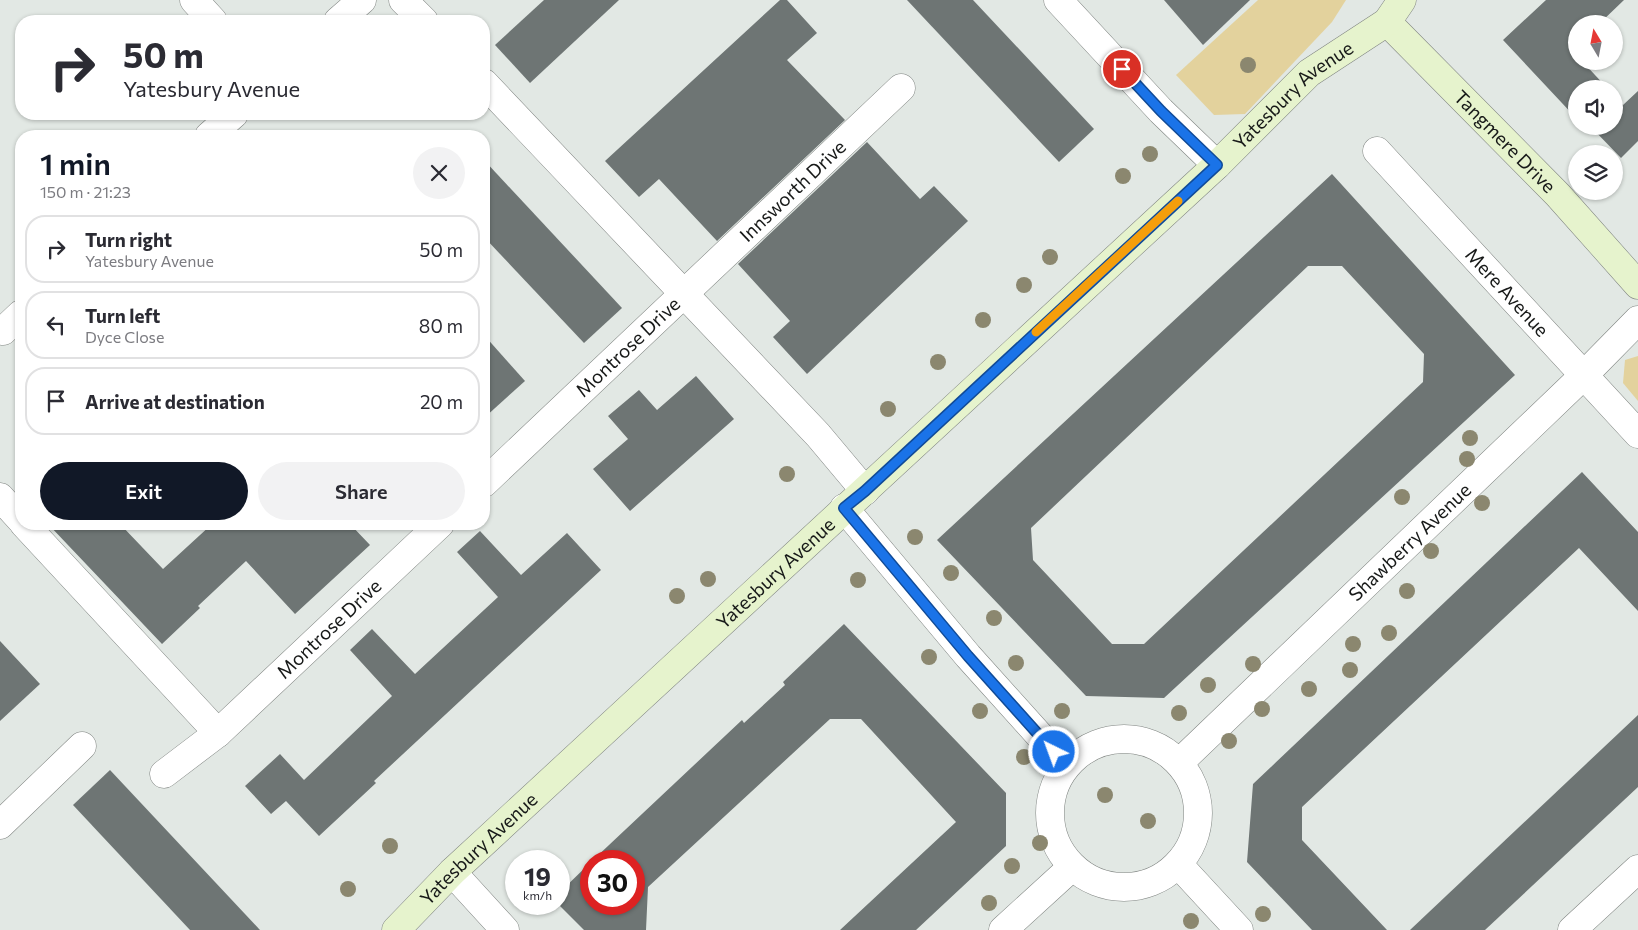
<!DOCTYPE html>
<html lang="en">
<head>
<meta charset="utf-8">
<style>
  :root { --surface:#fff; --page:#f2f2f3; --text:#2b2b33; --muted:#7c7c81; --line:#e1e1e2; --accent:#111827 }
  body { margin:0; font-family:Commissioner,sans-serif; background:var(--page); color:var(--text); height:100vh; display:flex; flex-direction:column; font-size:19px; white-space:nowrap }
  * { box-sizing:border-box; margin:0 }
  p { font-size:16px; color:var(--muted) }
  .icon { flex:none; width:28px; height:28px; fill:none; stroke:currentColor; stroke-width:2; stroke-linecap:round; stroke-linejoin:round }
  .map { position:relative; flex:1; overflow:hidden }
  .panel { position:absolute; left:15px; top:130px; width:475px; height:400px; display:flex; flex-direction:column; background:var(--surface); border-radius:20px; box-shadow:0 1px 4px #0004 }
  .panel>* { flex:none }
  .guide { position:absolute; left:15px; top:15px; width:475px; height:105px; border-radius:20px; box-shadow:0 1px 4px #0004; background:#fff; color:var(--text); overflow:hidden }
  .needle { width:32px; rotate:350deg }
  .buttons { position:absolute; left:1568px; top:15px; display:grid; gap:10px }
  .buttons a { display:grid; place-items:center; width:55px; height:55px; border-radius:50%; background:var(--surface); box-shadow:0 1px 4px #0004; font-size:25px }
  .speed { position:absolute; left:505px; top:850px; display:flex; gap:10px; font-size:25px; font-weight:700; text-align:center }
  .speed>* { display:grid; place-content:center; width:65px; height:65px; border-radius:50%; background:var(--surface); box-shadow:0 1px 4px #0004; line-height:1 }
  .speed small { font-size:12px; font-weight:400 }
  .speed .limit { border:8px solid #d22; background:#fff; color:#111 }
  .pin { position:absolute; display:grid; place-items:center; width:42px; height:42px; color:#fff; margin:-21px; border:2px solid #fff; border-radius:50%; box-shadow:0 1px 5px #0007 }
  .me { position:absolute; width:55px; margin:-28px; rotate:318deg; stroke-linejoin:round; filter:drop-shadow(0 0 4px #0008) }
  .turn { display:flex; align-items:center; gap:18px; height:105px; padding:0 25px; font-size:22px }
  .turn .icon { width:65px; height:65px; stroke-width:2.5 }
  .turn b { display:block; font-size:35px; line-height:42px }
  .round { display:grid; place-items:center; flex:none; width:52px; height:52px; border-radius:26px; background:var(--page) }
  .head { display:flex; align-items:center; justify-content:space-between; height:85px; padding:0 25px }
  h1 { font-size:30px; font-weight:600; line-height:38px; color:var(--accent) }
  .button { display:flex; gap:10px; margin-top:auto; padding:10px 25px }
  .button a { flex:1; height:58px; border-radius:30px; background:var(--accent); color:#fff; font-size:20px; font-weight:600; line-height:58px; text-align:center }
  .button a+a { background:var(--page); color:var(--text) }
  ul { padding:0; list-style:none }
  li { display:flex; align-items:center; gap:15px; height:68px; margin:0 10px 8px; padding:0 15px; border:2px solid var(--line); border-radius:20px }
  li div { flex:1 }
  li b { display:block; font-size:19px }
  li em { font-style:normal }
  .map>svg:first-child { display:block }
  .green { fill:#e3d29d }
  .building { fill:#6e7574; fill-rule:evenodd }
  .lines { fill:none; stroke-linecap:round; stroke-linejoin:round }
  .street-casing { stroke:#808582; stroke-width:29 }
  .secondary-casing { stroke:#808582; stroke-width:29 }
  .street { stroke:#fff; stroke-width:28 }
  .secondary { stroke:#e6f3cd; stroke-width:28 }
  .tree { fill:#8b876f }
  .route-casing { stroke:#114b97; stroke-width:12 }
  .route { stroke:#1a73e8; stroke-width:9 }
  .slow { stroke:#f59e0b; stroke-width:9 }
  .labels { text-anchor:middle; stroke-width:4; stroke-linejoin:round; paint-order:stroke }
  .street-label { font-size:19px; fill:#171918; stroke:#eff6f2 }
</style>
</head>
<body>
<div class="map">
<svg width="1638" height="930" viewBox="0 0 1638 930">
  <rect width="100%" height="100%" fill="#e2e8e4"/>
  <g class="green">
    <path d="M 1258,0 L 1346,0 L 1332,22 L 1245,114 L 1214,115 L 1176,75 Z"/>
    <path d="M 1638,356 L 1638,401 L 1623,383 L 1625,360 Z"/>
  </g>
  <g class="building">
    <path d="M 544,0 L 619,0 L 530,83 L 495,45 Z"/>
    <path d="M 780,0 L 787,0 L 817,33 L 787,60 L 845,120 L 717,241 L 659,179 L 639,197 L 605,161 Z"/>
    <path d="M 907,0 L 973,0 L 1094,129 L 1059,162 Z"/>
    <path d="M 1164,0 L 1250,0 L 1203,45 Z"/>
    <path d="M 1546,0 L 1624,0 L 1599,24 L 1576,24 L 1576,45 L 1571,50 L 1576,55 L 1576,61 L 1582,61 L 1608,89 L 1576,89 L 1576,118 L 1503,40 Z"/>
    <path d="M 1638,91 L 1638,141 L 1621,158 L 1590,126 L 1614,126 L 1614,95 L 1623,105 Z"/>
    <path d="M 867,142 L 920,199 L 934,186 L 968,221 L 807,374 L 773,337 L 790,321 L 738,264 Z"/>
    <path d="M 484,160 L 622,308 L 584,343 L 484,237 Z"/>
    <path d="M 1332,174 L 1515,375 L 1164,698 L 1086,696 L 937,540 ZM 1308,266 L 1342,266 L 1424,354 L 1423,382 L 1144,644 L 1112,644 L 1033,560 L 1031,528 Z"/>
    <path d="M 484,335 L 525,381 L 484,418 Z"/>
    <path d="M 696,376 L 734,419 L 630,511 L 593,469 L 628,439 L 608,416 L 639,390 L 657,410 Z"/>
    <path d="M 1582,472 L 1638,532 L 1638,611 L 1579,548 L 1302,807 L 1302,840 L 1387,930 L 1312,930 L 1247,862 L 1253,784 Z"/>
    <path d="M 48,524 L 120,524 L 163,569 L 212,524 L 350,524 L 370,545 L 295,614 L 246,561 L 198,606 L 200,608 L 162,644 Z"/>
    <path d="M 480,531 L 521,575 L 567,533 L 601,570 L 374,781 L 376,783 L 319,836 L 286,801 L 271,814 L 245,786 L 280,754 L 304,780 L 392,696 L 350,650 L 372,629 L 415,674 L 498,597 L 457,552 Z"/>
    <path d="M 844,624 L 1006,793 L 1006,846 L 916,930 L 840,930 L 956,822 L 861,719 L 830,719 L 648,887 L 646,930 L 584,930 L 558,904 L 559,893 L 591,862 L 591,904 L 634,904 L 634,861 L 592,861 L 742,720 L 744,723 L 785,685 L 783,682 Z"/>
    <path d="M 0,641 L 40,684 L 0,721 Z"/>
    <path d="M 1638,715 L 1638,787 L 1485,930 L 1410,930 Z"/>
    <path d="M 110,770 L 260,930 L 190,930 L 73,805 Z"/>
  </g>
  <g class="lines">
    <defs>
      <g id="street">
        <path d="M 194,0 L 213,21"/>
        <path d="M 403,0 L 424,21"/>
        <path d="M 1058,0 L 1161,111 L 1217,165"/>
        <path d="M 338,21 L 362,0"/>
        <path d="M 484,83 L 818,435 L 865,491"/>
        <path d="M 209,136 L 234,114"/>
        <path id="s1" d="M 1377,151 L 1638,434"/>
        <path d="M 3,331 L 21,314"/>
        <path id="s2" d="M 484,483 L 901,88"/>
        <path d="M 0,497 L 21,520"/>
        <path d="M 844,508 L 968,656 L 1066,765"/>
        <path d="M 24,524 L 218,733"/>
        <circle cx="1124" cy="813" r="74"/>
        <path id="s3" d="M 1180,762 L 1583,376 L 1638,320"/>
        <path id="s4" d="M 164,774 L 218,733 L 440,524"/>
        <path d="M 0,825 L 82,746"/>
        <path d="M 1178,864 L 1239,930"/>
        <path d="M 452,872 L 505,930"/>
        <path d="M 1003,930 L 1072,867"/>
        <path d="M 1572,930 L 1638,869"/>
      </g>
      <g id="secondary">
        <path id="s5" d="M 1387,22 L 1558,195 L 1638,285"/>
        <path id="s6" d="M 396,930 L 452,872 L 1217,165 L 1309,73 L 1387,22 L 1402,0"/>
      </g>
    </defs>
    <use href="#street" class="street-casing"/>
    <use href="#secondary" class="secondary-casing"/>
    <use href="#street" class="street"/>
    <use href="#secondary" class="secondary"/>
  </g>
  <g class="tree">
    <circle cx="1248" cy="65" r="8"/>
    <circle cx="1150" cy="154" r="8"/>
    <circle cx="1123" cy="176" r="8"/>
    <circle cx="1050" cy="257" r="8"/>
    <circle cx="1024" cy="285" r="8"/>
    <circle cx="983" cy="320" r="8"/>
    <circle cx="938" cy="362" r="8"/>
    <circle cx="888" cy="409" r="8"/>
    <circle cx="1470" cy="438" r="8"/>
    <circle cx="1467" cy="459" r="8"/>
    <circle cx="787" cy="474" r="8"/>
    <circle cx="1402" cy="497" r="8"/>
    <circle cx="1482" cy="503" r="8"/>
    <circle cx="915" cy="537" r="8"/>
    <circle cx="1431" cy="551" r="8"/>
    <circle cx="951" cy="573" r="8"/>
    <circle cx="708" cy="579" r="8"/>
    <circle cx="858" cy="580" r="8"/>
    <circle cx="1407" cy="591" r="8"/>
    <circle cx="677" cy="596" r="8"/>
    <circle cx="994" cy="618" r="8"/>
    <circle cx="1389" cy="633" r="8"/>
    <circle cx="1353" cy="644" r="8"/>
    <circle cx="929" cy="657" r="8"/>
    <circle cx="1016" cy="663" r="8"/>
    <circle cx="1253" cy="664" r="8"/>
    <circle cx="1350" cy="670" r="8"/>
    <circle cx="1208" cy="685" r="8"/>
    <circle cx="1309" cy="689" r="8"/>
    <circle cx="1262" cy="709" r="8"/>
    <circle cx="980" cy="711" r="8"/>
    <circle cx="1062" cy="711" r="8"/>
    <circle cx="1179" cy="713" r="8"/>
    <circle cx="1229" cy="741" r="8"/>
    <circle cx="1024" cy="757" r="8"/>
    <circle cx="1105" cy="795" r="8"/>
    <circle cx="1148" cy="821" r="8"/>
    <circle cx="1040" cy="843" r="8"/>
    <circle cx="390" cy="846" r="8"/>
    <circle cx="1012" cy="866" r="8"/>
    <circle cx="348" cy="889" r="8"/>
    <circle cx="989" cy="903" r="8"/>
    <circle cx="1263" cy="914" r="8"/>
    <circle cx="1191" cy="921" r="8"/>
  </g>
  <g class="lines">
    <defs>
      <path id="route" d="M 1054,752 L 968,656 L 844,508 L 865,491 L 1217,165 L 1161,111 L 1122,69"/>
    </defs>
    <use href="#route" class="route-casing"/>
    <use href="#route" class="route"/>
    <path class="slow" d="M 1036,332 L 1178,201"/>
  </g>
  <g class="labels">
    <g class="street-label">
      <text dy="7" stroke="none"><textPath href="#s6" startOffset="1226">Yatesbury Avenue</textPath></text>
      <text dy="7" stroke="none"><textPath href="#s5" startOffset="168">Tangmere Drive</textPath></text>
      <text dy="7" stroke="none"><textPath href="#s2" startOffset="425">Innsworth Drive</textPath></text>
      <text dy="7" stroke="none"><textPath href="#s1" startOffset="192">Mere Avenue</textPath></text>
      <text dy="7" stroke="none"><textPath href="#s2" startOffset="198">Montrose Drive</textPath></text>
      <text dy="7" stroke="none"><textPath href="#s3" startOffset="318">Shawberry Avenue</textPath></text>
      <text dy="7" stroke="none"><textPath href="#s6" startOffset="521">Yatesbury Avenue</textPath></text>
      <text dy="7" stroke="none"><textPath href="#s4" startOffset="220">Montrose Drive</textPath></text>
      <text dy="7" stroke="none"><textPath href="#s6" startOffset="116">Yatesbury Avenue</textPath></text>
    </g>
  </g>
</svg>
<div class="buttons">
<a><svg class="needle" viewBox="-14 -14 28 28"><path d="M0-13l5 13h-10z" fill="#e53935"/><path d="M0 13l5-13h-10z" fill="#7c7c81"/></svg></a>
<a><svg class="icon" aria-label="sound" viewBox="0 0 24 24"><path d="M4 9h4l5-4v14l-5-4H4zM17 9q2 3 0 6"/></svg></a>
<a><svg class="icon" aria-label="layers" viewBox="0 0 24 24"><path d="M12 4l9 5-9 5-9-5zM3 14l9 5 9-5"/></svg></a>
</div>
<div class="speed"><div>19<small>km/h</small></div><div class="limit">30</div></div>
<div class="pin" style="left:1122px;top:69px;background:#d93025"><svg class="icon" aria-label="arrive" viewBox="0 0 24 24"><path d="M6 21V4h12l-3 4 3 4H6"/></svg></div>
<svg class="me" style="left:1054px;top:752px" viewBox="-20 -20 40 40"><circle r="17" fill="#1a73e8" stroke="#fff" stroke-width="3"/><path d="M0-11L8 9 0 5-8 9z" fill="#fff"/></svg>
<div class="guide">
<div class="turn"><svg class="icon" aria-label="right" viewBox="0 0 24 24"><path d="M7 20v-9h11M14 6l5 5-5 5"/></svg><div><b>50 m</b>Yatesbury Avenue</div></div>
</div>
<section class="panel">
<div class="head"><div><h1>1 min</h1><p>150 m · 21:23</p></div><a class="round"><svg class="icon" aria-label="close" viewBox="0 0 24 24"><path d="M6 6l12 12M18 6L6 18"/></svg></a></div>
<ul>
<li><svg class="icon" aria-label="right" viewBox="0 0 24 24"><path d="M7 20v-9h11M14 6l5 5-5 5"/></svg><div><b>Turn right</b><p>Yatesbury Avenue</p></div><em>50 m</em></li>
<li><svg class="icon" aria-label="left" viewBox="0 0 24 24"><path d="M17 20v-9H6M10 6l-5 5 5 5"/></svg><div><b>Turn left</b><p>Dyce Close</p></div><em>80 m</em></li>
<li><svg class="icon" aria-label="arrive" viewBox="0 0 24 24"><path d="M6 21V4h12l-3 4 3 4H6"/></svg><div><b>Arrive at destination</b></div><em>20 m</em></li>
</ul>
<div class="button"><a>Exit</a><a>Share</a></div>
</section>
</div>
</body>
</html>
